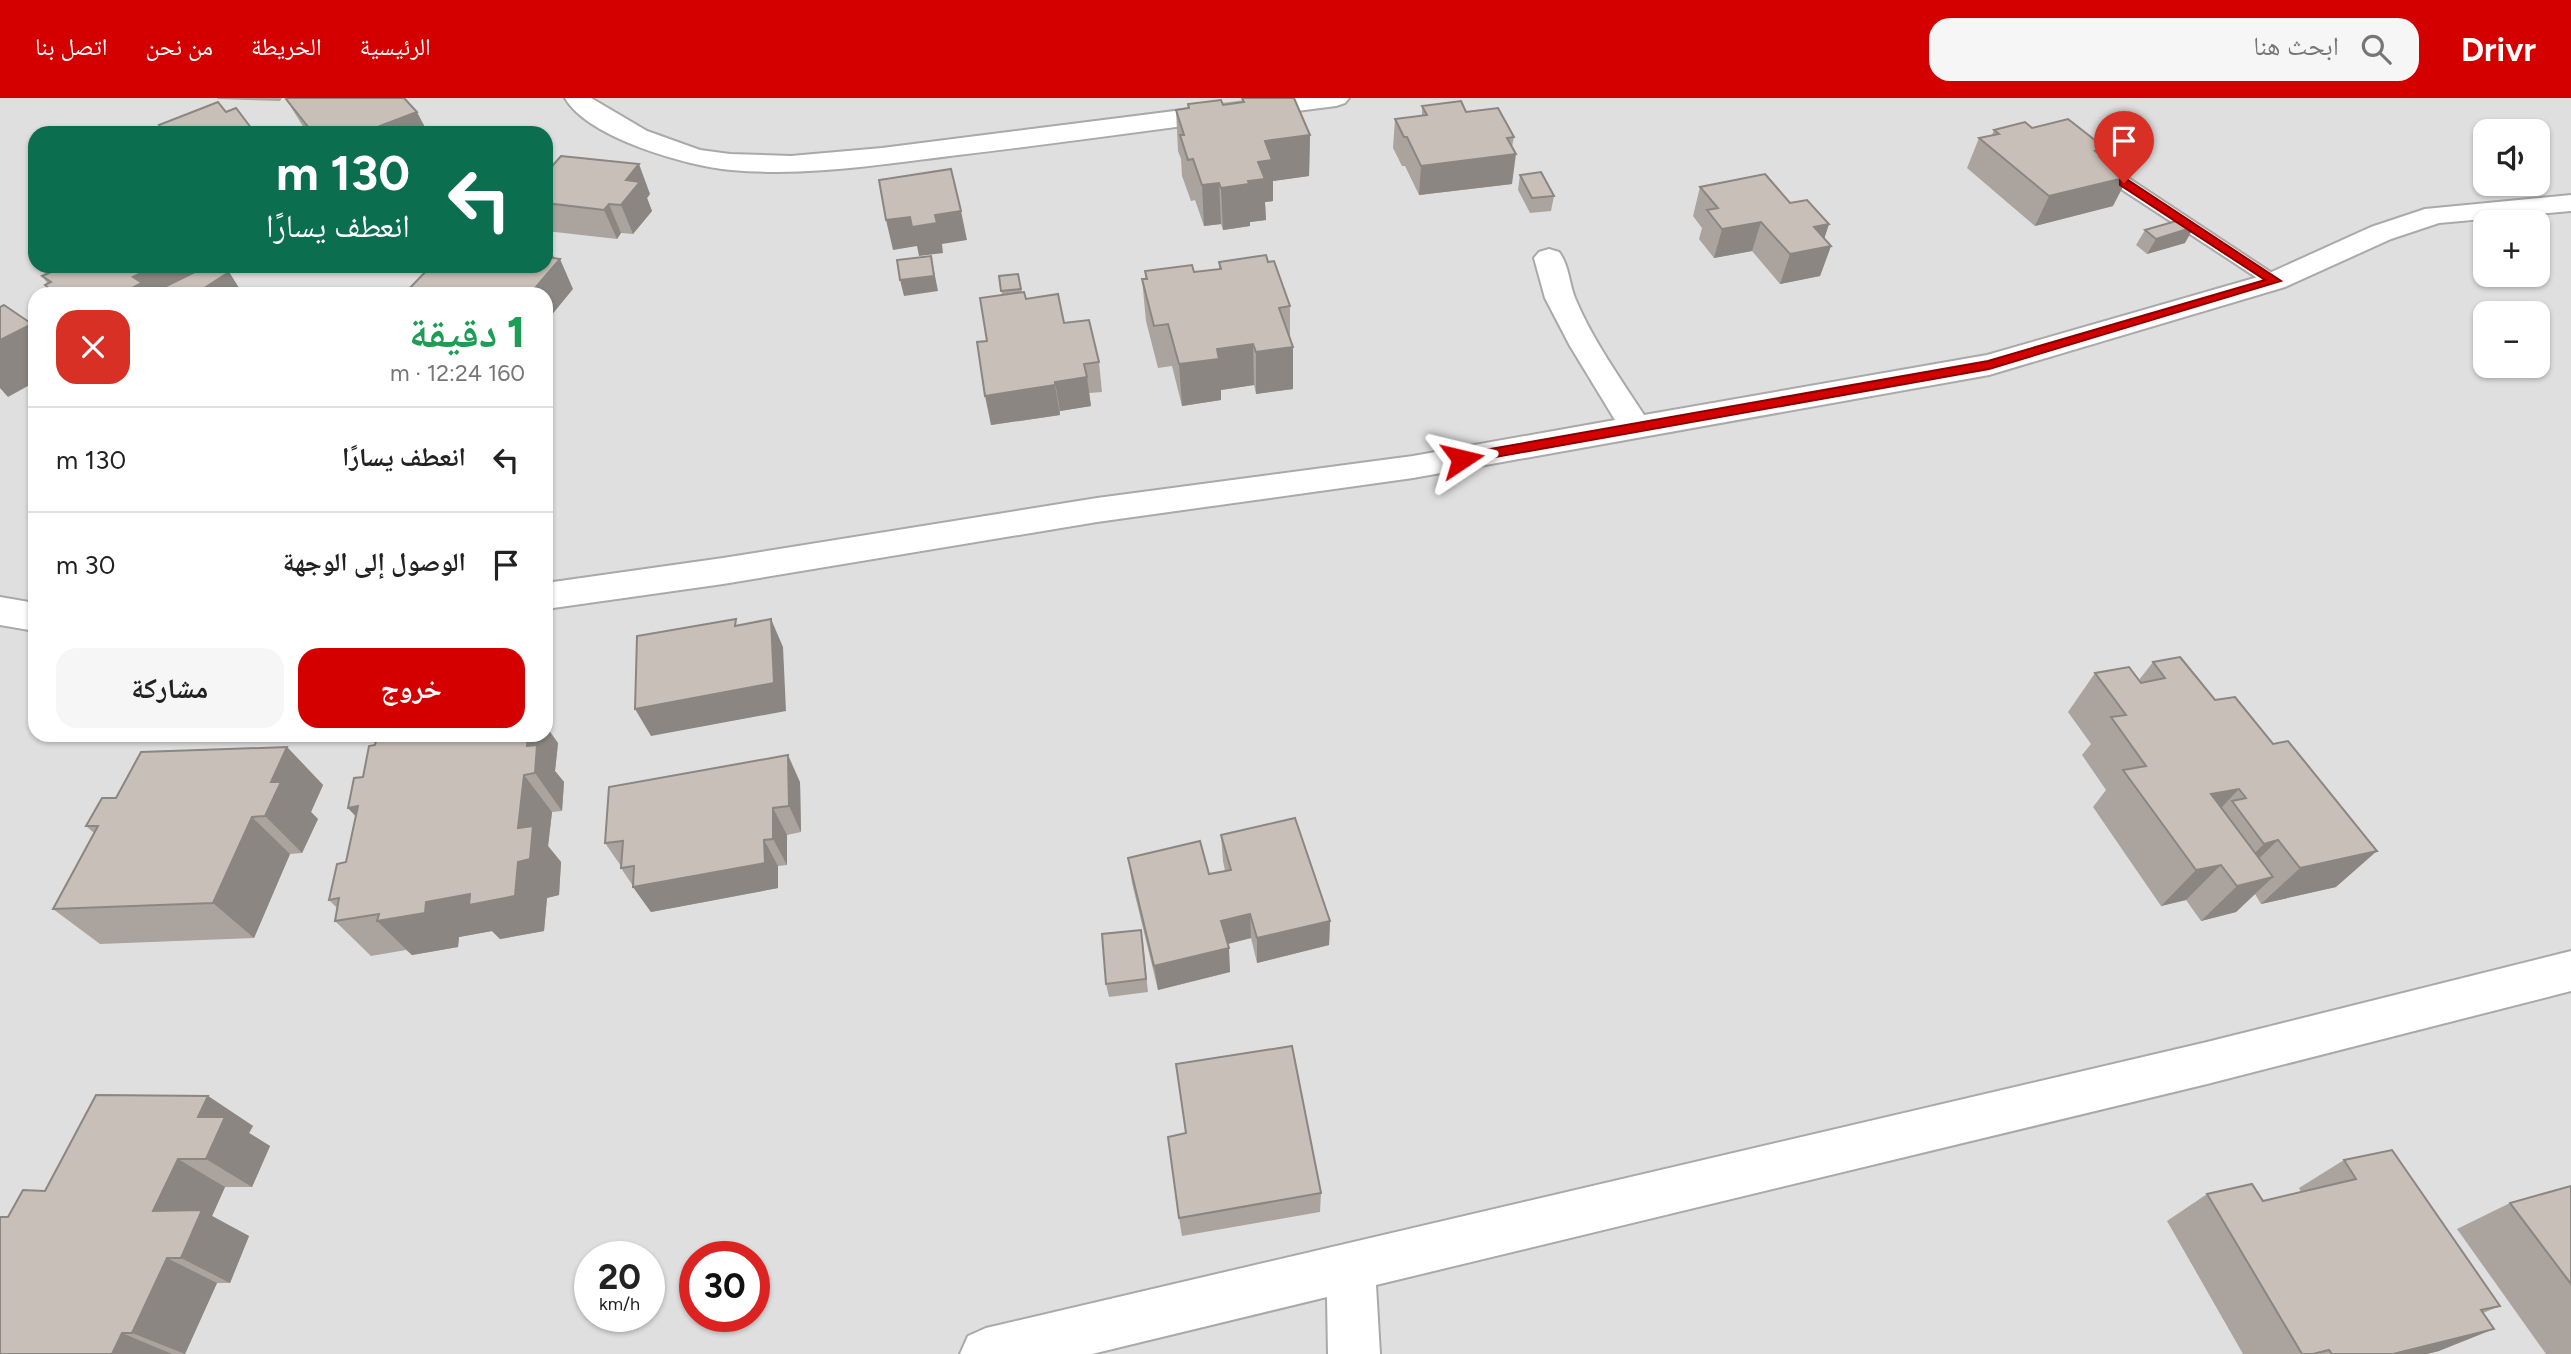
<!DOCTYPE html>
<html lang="ar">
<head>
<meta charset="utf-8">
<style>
  :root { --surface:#fff; --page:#f6f6f6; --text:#222; --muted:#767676; --line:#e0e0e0; --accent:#d40000 }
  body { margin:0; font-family:Figtree,"Noto Naskh Arabic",sans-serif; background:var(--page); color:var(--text); direction:rtl; height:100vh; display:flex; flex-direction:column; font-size:26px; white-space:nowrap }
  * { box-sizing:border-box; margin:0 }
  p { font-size:23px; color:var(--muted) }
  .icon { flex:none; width:38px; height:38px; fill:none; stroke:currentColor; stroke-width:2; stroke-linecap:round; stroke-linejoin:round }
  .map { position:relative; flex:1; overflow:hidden; direction:ltr }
  .details { position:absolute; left:28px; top:189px; width:525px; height:455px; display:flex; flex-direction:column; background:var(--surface); border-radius:21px; box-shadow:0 2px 5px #0004; direction:rtl }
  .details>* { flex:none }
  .guide { position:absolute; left:28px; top:28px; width:525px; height:147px; border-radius:21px; box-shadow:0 2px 5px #0004; direction:rtl; background:#0b6e4f; color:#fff; overflow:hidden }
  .fabs { position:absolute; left:2473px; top:21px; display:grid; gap:14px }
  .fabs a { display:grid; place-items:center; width:77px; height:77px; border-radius:14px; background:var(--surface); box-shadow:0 2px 5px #0004; font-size:35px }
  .speed { position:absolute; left:574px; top:1143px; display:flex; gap:14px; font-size:35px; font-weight:700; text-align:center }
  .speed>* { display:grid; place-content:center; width:91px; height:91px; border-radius:50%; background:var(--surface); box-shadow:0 2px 5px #0004; line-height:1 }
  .speed small { font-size:18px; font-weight:400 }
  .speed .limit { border:10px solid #d22; background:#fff; color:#111 }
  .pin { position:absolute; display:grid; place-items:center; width:60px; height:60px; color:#fff; margin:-72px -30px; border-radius:50% 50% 50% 0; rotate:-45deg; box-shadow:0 0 7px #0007 }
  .pin .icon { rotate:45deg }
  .me { position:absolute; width:77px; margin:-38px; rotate:80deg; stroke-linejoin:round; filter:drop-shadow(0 0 5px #0008) }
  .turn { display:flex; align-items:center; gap:24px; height:147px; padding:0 28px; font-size:32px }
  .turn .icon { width:91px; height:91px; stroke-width:2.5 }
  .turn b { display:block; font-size:49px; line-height:60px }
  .round { display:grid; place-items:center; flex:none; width:74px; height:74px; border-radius:21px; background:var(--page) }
  .headline { display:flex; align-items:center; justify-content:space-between; height:119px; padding:0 28px }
  h1 { font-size:42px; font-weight:800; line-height:52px; color:#1e9e55 }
  .action { display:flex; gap:14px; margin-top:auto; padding:14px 28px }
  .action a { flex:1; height:80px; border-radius:21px; background:var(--accent); color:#fff; font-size:28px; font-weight:800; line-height:80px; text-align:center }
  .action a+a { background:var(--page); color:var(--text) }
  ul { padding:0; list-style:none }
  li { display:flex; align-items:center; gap:21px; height:105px; padding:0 28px; border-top:2px solid var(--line) }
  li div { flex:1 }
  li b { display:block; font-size:26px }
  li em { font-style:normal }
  header { display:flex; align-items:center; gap:42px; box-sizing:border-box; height:98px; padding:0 35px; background:var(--accent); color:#fff }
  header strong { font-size:33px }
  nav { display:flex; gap:38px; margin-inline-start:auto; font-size:24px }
  .search { width:490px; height:63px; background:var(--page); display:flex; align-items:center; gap:18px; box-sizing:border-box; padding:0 24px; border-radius:21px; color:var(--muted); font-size:26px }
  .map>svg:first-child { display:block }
  .residential { fill:#e0dfdf; fill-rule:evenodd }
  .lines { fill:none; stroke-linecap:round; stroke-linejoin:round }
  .lane-casing { stroke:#a9a9a9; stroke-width:4 }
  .street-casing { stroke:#a9a9a9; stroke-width:4 }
  .lane { fill:#fff; fill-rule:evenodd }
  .street { fill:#fff; fill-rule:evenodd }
  .wall { fill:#aba49e }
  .shaded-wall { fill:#8b8681 }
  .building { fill:#c7bfb8; stroke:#8b8681; stroke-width:2 }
  .route { fill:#d40000; stroke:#8a0000; stroke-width:2 }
</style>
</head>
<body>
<header>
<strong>Drivr</strong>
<div class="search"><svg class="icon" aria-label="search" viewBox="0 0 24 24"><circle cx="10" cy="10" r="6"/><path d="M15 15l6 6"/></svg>ابحث هنا</div>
<nav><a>الرئيسية</a><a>الخريطة</a><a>من نحن</a><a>اتصل بنا</a></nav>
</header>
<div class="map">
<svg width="2571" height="1256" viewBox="0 0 2571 1256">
  <rect width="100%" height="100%" fill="#f2efe9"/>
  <path class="residential" d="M 0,0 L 2571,0 L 2571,1256 L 0,1256 ZM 2485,33 L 2538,33 L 2538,86 L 2485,86 ZM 35,35 L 546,35 L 546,168 L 35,168 ZM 2485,124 L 2538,124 L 2538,177 L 2485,177 ZM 35,196 L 546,196 L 546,637 L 35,637 ZM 2485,215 L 2538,215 L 2538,268 L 2485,268 ZM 590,1158 L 649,1158 L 649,1218 L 590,1218 ZM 695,1158 L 754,1158 L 754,1218 L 695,1218 Z"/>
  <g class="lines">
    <defs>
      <path id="lane" d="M 2098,63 L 2104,64 L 2284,183 L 2282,187 L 2268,187 L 2092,72 L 2089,68 Z"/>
      <g id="street">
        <path d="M 565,0 L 591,0 L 647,33 L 700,52 L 730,56 L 791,58 L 882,50 L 1277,0 L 1349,0 L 1345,5 L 1336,8 C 1210,24 1084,42 958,57 C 883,66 807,79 731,72 C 687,68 588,40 565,0 Z"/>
        <path d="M 2571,97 L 2571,113 L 2439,125 L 2391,141 L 2285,189 L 1989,277 L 1413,380 L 1097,424 L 723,486 L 546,511 L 546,485 L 723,460 L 1097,400 L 1413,358 L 1615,322 L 1570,248 L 1545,200 L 1534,160 L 1539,154 L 1549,151 L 1559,154 C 1569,167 1569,185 1575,200 C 1592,241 1620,280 1644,317 L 1987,257 L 2265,177 L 2371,129 L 2425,111 Z"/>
        <path d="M 0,499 L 35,505 L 35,533 L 0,527 Z"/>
        <path d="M 2571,853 L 2571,893 L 2207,986 L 1376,1187 L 1380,1256 L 1328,1256 L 1327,1199 L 1092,1256 L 960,1256 L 968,1238 L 986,1230 L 2207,944 Z"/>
      </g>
    </defs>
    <use href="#lane" class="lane-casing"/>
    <use href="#street" class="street-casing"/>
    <use href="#lane" class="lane"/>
    <use href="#street" class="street"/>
  </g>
  <g class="wall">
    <path d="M 217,0 L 282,0 L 280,3 L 218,1 Z"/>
    <path d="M 1242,0 L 1310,37 L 1309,78 L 1273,83 L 1273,103 L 1265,104 L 1266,122 L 1250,124 L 1250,128 L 1223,132 L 1221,126 L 1204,128 L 1195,102 L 1191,103 L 1182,78 L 1181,61 L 1178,53 L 1176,12 L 1188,10 L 1188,6 L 1223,7 L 1242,4 Z"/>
    <path d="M 286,1 L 428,35 L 307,35 Z"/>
    <path d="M 1422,8 L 1466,14 L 1514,39 L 1512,49 L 1512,86 L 1419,97 L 1405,68 L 1402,68 L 1393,50 L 1395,21 L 1422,18 Z"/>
    <path d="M 2032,30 L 2105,50 L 2101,58 L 2113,108 L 2035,128 L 1967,70 L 1979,40 L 1992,37 L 1994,32 Z"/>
    <path d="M 546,75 L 650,96 L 647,100 L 652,113 L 633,136 L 621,135 L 617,141 L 546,133 Z"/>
    <path d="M 1520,77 L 1554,98 L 1551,113 L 1530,115 L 1518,92 Z"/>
    <path d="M 1700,89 L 1790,105 L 1829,126 L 1824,141 L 1831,148 L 1820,178 L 1780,186 L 1752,153 L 1714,160 L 1699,141 L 1702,130 L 1693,118 Z"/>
    <path d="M 2145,132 L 2185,145 L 2147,156 L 2136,147 Z"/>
    <path d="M 1219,164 L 1268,164 L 1290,208 L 1290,239 L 1293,249 L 1293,291 L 1256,296 L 1254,287 L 1221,292 L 1221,302 L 1182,308 L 1172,268 L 1158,270 L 1146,223 L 1142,181 L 1145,181 L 1145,173 L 1194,174 L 1219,171 Z"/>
    <path d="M 229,174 L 239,190 L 229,196 L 52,196 L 45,187 L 48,186 L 42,178 L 191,176 Z"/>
    <path d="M 1018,176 L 1022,195 L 1026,201 L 1064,225 L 1099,264 L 1102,294 L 1089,295 L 1091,308 L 1060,313 L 1060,317 L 991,327 L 987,243 L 1002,197 L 999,178 Z"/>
    <path d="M 2153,564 L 2336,789 L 2261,806 L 2255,796 L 2236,814 L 2201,823 L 2186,802 L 2161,808 L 2093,709 L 2106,692 L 2082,657 L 2091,646 L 2068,614 L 2095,575 L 2139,582 Z"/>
    <path d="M 558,645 L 555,673 L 564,684 L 562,713 L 552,714 L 548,748 L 561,764 L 559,797 L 547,800 L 544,833 L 500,841 L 492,833 L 459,839 L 458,849 L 412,857 L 406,852 L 371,858 L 335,823 L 337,810 L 329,802 L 346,764 L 356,718 L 348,710 Z"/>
    <path d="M 287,649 L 323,687 L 311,714 L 318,721 L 302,755 L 290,756 L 254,840 L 100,846 L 53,811 L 94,735 L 86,728 Z"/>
    <path d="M 800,684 L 801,734 L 787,737 L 787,767 L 778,768 L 778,790 L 651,814 L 633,789 L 633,788 L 621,770 L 621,768 L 605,745 Z"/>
    <path d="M 1221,737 L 1330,823 L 1329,847 L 1257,865 L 1251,840 L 1228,846 L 1230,874 L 1158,892 L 1132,785 L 1128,760 L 1209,776 L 1225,773 L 1223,763 Z"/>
    <path d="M 1143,844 L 1148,894 L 1109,899 L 1106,886 Z"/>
    <path d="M 208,998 L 253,1028 L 249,1035 L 270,1048 L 252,1089 L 225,1089 L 212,1118 L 249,1138 L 230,1185 L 217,1185 L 185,1256 L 0,1256 L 8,1119 L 45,1093 Z"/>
    <path d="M 1186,1035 L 1321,1095 L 1320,1114 L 1182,1138 L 1179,1120 Z"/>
    <path d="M 2344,1062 L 2500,1208 L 2483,1215 L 2439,1253 L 2427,1256 L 2243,1256 L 2167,1123 L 2207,1096 L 2263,1103 L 2301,1094 L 2299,1090 Z"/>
    <path d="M 2571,1088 L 2571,1256 L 2546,1256 L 2457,1131 L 2510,1105 Z"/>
  </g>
  <g class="shaded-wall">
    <path d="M 417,14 L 428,35 L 384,35 L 380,28 Z"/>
    <path d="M 1310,37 L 1309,78 L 1273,83 L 1273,103 L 1265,104 L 1266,122 L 1250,124 L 1250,128 L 1223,132 L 1221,90 L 1248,83 L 1258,64 L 1265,43 Z"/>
    <path d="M 2105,50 L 2091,80 L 2095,53 Z"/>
    <path d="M 1516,56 L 1512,86 L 1419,97 L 1421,68 Z"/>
    <path d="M 639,66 L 650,96 L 647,100 L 652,113 L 633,136 L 621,107 L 626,82 Z"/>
    <path d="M 2128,79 L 2113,108 L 2035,128 L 2049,98 Z"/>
    <path d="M 1219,85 L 1221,126 L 1204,128 L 1202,87 Z"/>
    <path d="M 609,106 L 621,135 L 617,141 L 604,112 Z"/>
    <path d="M 961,113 L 967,142 L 942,146 L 943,155 L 919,158 L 917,148 L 893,152 L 886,122 Z"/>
    <path d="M 1761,124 L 1752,153 L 1714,160 L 1722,131 Z"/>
    <path d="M 1829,126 L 1821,150 L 1831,148 L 1820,178 L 1780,186 L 1790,156 L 1814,129 Z"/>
    <path d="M 2194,129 L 2185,145 L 2147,156 L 2156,141 Z"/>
    <path d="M 551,153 L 557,165 L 560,161 L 573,191 L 546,224 L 546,196 L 530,196 L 546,161 L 546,158 Z"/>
    <path d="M 931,158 L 938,193 L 904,198 L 900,182 Z"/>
    <path d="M 156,168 L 185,168 L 198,187 L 153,196 L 120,196 L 133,179 Z"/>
    <path d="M 229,174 L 239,190 L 229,196 L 195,196 Z"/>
    <path d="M 32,226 L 35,230 L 35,284 L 8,299 L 0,290 L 0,242 Z"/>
    <path d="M 1253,246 L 1254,287 L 1221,292 L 1221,302 L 1182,308 L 1179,266 L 1217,251 Z"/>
    <path d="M 1293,249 L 1293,291 L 1256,296 L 1256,254 Z"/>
    <path d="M 1087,279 L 1091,308 L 1060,313 L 1055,284 Z"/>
    <path d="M 1055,287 L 1060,317 L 991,327 L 985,298 Z"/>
    <path d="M 771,521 L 783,549 L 786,613 L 651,638 L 635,611 Z"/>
    <path d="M 546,628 L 558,645 L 555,673 L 564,684 L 562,713 L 535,675 L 527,648 L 528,637 L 546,637 Z"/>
    <path d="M 287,649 L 323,687 L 311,714 L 318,721 L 302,755 L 265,718 L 271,684 Z"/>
    <path d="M 788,657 L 800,684 L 801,734 L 789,708 Z"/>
    <path d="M 524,677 L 552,714 L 548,748 L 561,764 L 559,797 L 547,800 L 544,833 L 500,841 L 492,833 L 459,839 L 458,849 L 412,857 L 377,823 L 426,804 L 518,730 Z"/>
    <path d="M 2239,691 L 2204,728 L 2211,696 Z"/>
    <path d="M 358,708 L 382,747 L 348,710 Z"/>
    <path d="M 773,710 L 787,737 L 787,767 L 773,741 Z"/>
    <path d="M 252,719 L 290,756 L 254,840 L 213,805 Z"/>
    <path d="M 764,742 L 778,768 L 778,790 L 651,814 L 633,789 Z"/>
    <path d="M 2278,742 L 2241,778 L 2230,779 L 2264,746 Z"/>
    <path d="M 2377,753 L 2336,789 L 2261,806 L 2300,770 Z"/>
    <path d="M 2221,767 L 2186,802 L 2161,808 L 2196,772 Z"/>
    <path d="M 2273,779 L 2236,814 L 2201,823 L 2237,788 Z"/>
    <path d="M 1250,816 L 1251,840 L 1223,847 L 1221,823 Z"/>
    <path d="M 1330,823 L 1329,847 L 1257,865 L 1257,840 Z"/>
    <path d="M 1229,850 L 1230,874 L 1158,892 L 1154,868 Z"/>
    <path d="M 208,998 L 253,1028 L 249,1035 L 270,1048 L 252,1089 L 206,1061 L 198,1019 Z"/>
    <path d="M 178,1061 L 225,1089 L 212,1118 L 249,1138 L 230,1185 L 181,1160 L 153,1113 Z"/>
    <path d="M 167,1160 L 217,1185 L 185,1256 L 132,1235 Z"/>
    <path d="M 2494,1231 L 2439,1253 L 2427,1256 L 2393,1256 Z"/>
    <path d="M 122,1235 L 172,1256 L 112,1256 Z"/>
  </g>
  <g class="building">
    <path d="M 289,0 L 404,0 L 417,14 L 380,28 L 386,35 L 313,35 L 286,1 Z"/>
    <path d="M 1242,0 L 1294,0 L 1310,37 L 1265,43 L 1272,62 L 1258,64 L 1265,81 L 1248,83 L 1249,86 L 1221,90 L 1219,85 L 1202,87 L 1193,61 L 1188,62 L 1180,37 L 1184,37 L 1176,12 L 1189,10 L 1188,6 L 1221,2 L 1223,7 L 1244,4 Z"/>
    <path d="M 1461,3 L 1466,14 L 1498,10 L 1514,39 L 1507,40 L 1516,56 L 1421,68 L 1407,39 L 1404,39 L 1395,21 L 1427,17 L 1422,8 Z"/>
    <path d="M 218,4 L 226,14 L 236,10 L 255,35 L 165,35 L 159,27 Z"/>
    <path d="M 2068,21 L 2105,50 L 2095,53 L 2128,79 L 2049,98 L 1979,40 L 1999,36 L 1994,32 L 2025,24 L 2032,30 Z"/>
    <path d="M 561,58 L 639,66 L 626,82 L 640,84 L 621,107 L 609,106 L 604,112 L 546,105 L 546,75 Z"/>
    <path d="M 951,71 L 961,113 L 935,117 L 937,125 L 912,129 L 910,119 L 886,122 L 879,82 Z"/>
    <path d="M 1541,74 L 1554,98 L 1532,100 L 1520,77 Z"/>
    <path d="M 1765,76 L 1790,105 L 1807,102 L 1829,126 L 1814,129 L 1831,148 L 1790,156 L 1761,124 L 1722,131 L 1707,112 L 1718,110 L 1700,89 Z"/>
    <path d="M 2183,121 L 2194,129 L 2156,141 L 2145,132 Z"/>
    <path d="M 1266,157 L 1268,164 L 1274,163 L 1290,208 L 1279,210 L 1293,249 L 1256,254 L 1253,246 L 1217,251 L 1219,261 L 1179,266 L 1168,226 L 1154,228 L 1142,181 L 1147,181 L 1145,173 L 1192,167 L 1194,174 L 1221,171 L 1219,164 Z"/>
    <path d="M 931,158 L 934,178 L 900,182 L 897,162 Z"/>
    <path d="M 546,159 L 560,161 L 530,196 L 405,195 L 431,168 L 546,168 Z"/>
    <path d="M 64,168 L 156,168 L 133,179 L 142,185 L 120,196 L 56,196 L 45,187 L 51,184 L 42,178 Z"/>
    <path d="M 207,168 L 221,168 L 229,174 L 195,196 L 152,195 Z"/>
    <path d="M 1018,176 L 1021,191 L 1001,193 L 999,178 Z"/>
    <path d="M 1024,194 L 1026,201 L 1058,196 L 1064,225 L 1089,222 L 1099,264 L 1084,266 L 1087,279 L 1055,284 L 1055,287 L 985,298 L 977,244 L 987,243 L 980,200 Z"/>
    <path d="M 4,207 L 32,226 L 0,242 L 0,209 Z"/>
    <path d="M 736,521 L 735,528 L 771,521 L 774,585 L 635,611 L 637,538 Z"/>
    <path d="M 2180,559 L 2215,602 L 2235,599 L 2273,646 L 2288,643 L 2377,753 L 2300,770 L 2278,742 L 2264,746 L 2232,703 L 2246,700 L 2239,691 L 2211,696 L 2273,779 L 2237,788 L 2221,767 L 2196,772 L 2123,672 L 2146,668 L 2111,619 L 2126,617 L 2095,575 L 2129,569 L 2141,585 L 2165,580 L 2153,564 Z"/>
    <path d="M 377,637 L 528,637 L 527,648 L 537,647 L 535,675 L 524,677 L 518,730 L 533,728 L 530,761 L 518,764 L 515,798 L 469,807 L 470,796 L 426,804 L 425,815 L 377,823 L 379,816 L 335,823 L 339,800 L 329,802 L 337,766 L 346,764 L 358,708 L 348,710 L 354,680 L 363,679 L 369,648 L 375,647 Z"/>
    <path d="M 287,649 L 271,684 L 281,684 L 265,718 L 252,719 L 213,805 L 53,811 L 98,728 L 86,728 L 102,700 L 116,700 L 141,654 Z"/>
    <path d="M 788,657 L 789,708 L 773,710 L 773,741 L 764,742 L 765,765 L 633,789 L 634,768 L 621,770 L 623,743 L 605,745 L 609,689 Z"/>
    <path d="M 1295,720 L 1330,823 L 1257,840 L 1250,816 L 1221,823 L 1229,850 L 1154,868 L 1128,760 L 1200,743 L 1209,776 L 1231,772 L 1221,737 Z"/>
    <path d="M 1141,832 L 1146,881 L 1106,886 L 1102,836 Z"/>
    <path d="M 1292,948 L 1321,1095 L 1179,1120 L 1168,1039 L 1186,1035 L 1176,966 Z"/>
    <path d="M 96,997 L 208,998 L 198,1019 L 225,1019 L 206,1061 L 178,1061 L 153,1113 L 202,1112 L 181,1160 L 167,1160 L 132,1235 L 122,1235 L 112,1256 L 0,1256 L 0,1119 L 8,1119 L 23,1092 L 45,1093 Z"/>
    <path d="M 2392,1052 L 2500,1208 L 2481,1212 L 2494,1231 L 2393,1256 L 2332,1256 L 2329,1252 L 2313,1256 L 2302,1256 L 2207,1096 L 2252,1086 L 2263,1103 L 2356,1081 L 2344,1062 Z"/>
    <path d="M 2571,1088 L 2571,1186 L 2510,1105 Z"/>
  </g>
  <path class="route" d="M 2120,82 L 2128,82 L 2281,183 L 1989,271 L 1462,365 L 1456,361 L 1462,356 L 1988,263 L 2265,182 L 2120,87 Z"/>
</svg>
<div class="fabs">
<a><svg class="icon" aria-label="sound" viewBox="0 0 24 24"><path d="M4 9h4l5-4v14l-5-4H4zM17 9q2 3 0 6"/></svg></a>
<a>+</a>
<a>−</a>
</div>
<div class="speed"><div>20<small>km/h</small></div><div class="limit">30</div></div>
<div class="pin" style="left:2124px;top:85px;background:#d93025"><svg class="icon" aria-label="arrive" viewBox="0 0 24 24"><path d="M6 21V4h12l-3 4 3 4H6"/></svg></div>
<svg class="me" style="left:1462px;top:361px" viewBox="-20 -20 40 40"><path d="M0-17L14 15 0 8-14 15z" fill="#d40000" stroke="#fff" stroke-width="4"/></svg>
<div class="guide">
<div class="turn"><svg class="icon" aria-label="left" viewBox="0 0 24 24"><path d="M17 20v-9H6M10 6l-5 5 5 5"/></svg><div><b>130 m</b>انعطف يسارًا</div></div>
</div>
<section class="details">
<div class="headline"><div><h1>1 دقيقة</h1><p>160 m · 12:24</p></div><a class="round" style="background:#d93025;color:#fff"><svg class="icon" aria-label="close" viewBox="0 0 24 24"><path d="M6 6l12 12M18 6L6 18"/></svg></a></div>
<ul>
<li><svg class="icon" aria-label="left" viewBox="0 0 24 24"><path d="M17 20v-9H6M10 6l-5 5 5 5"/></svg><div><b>انعطف يسارًا</b></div><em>130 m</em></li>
<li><svg class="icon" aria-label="arrive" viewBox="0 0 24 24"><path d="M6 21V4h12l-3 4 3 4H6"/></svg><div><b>الوصول إلى الوجهة</b></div><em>30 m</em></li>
</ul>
<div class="action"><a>خروج</a><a>مشاركة</a></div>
</section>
</div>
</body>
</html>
